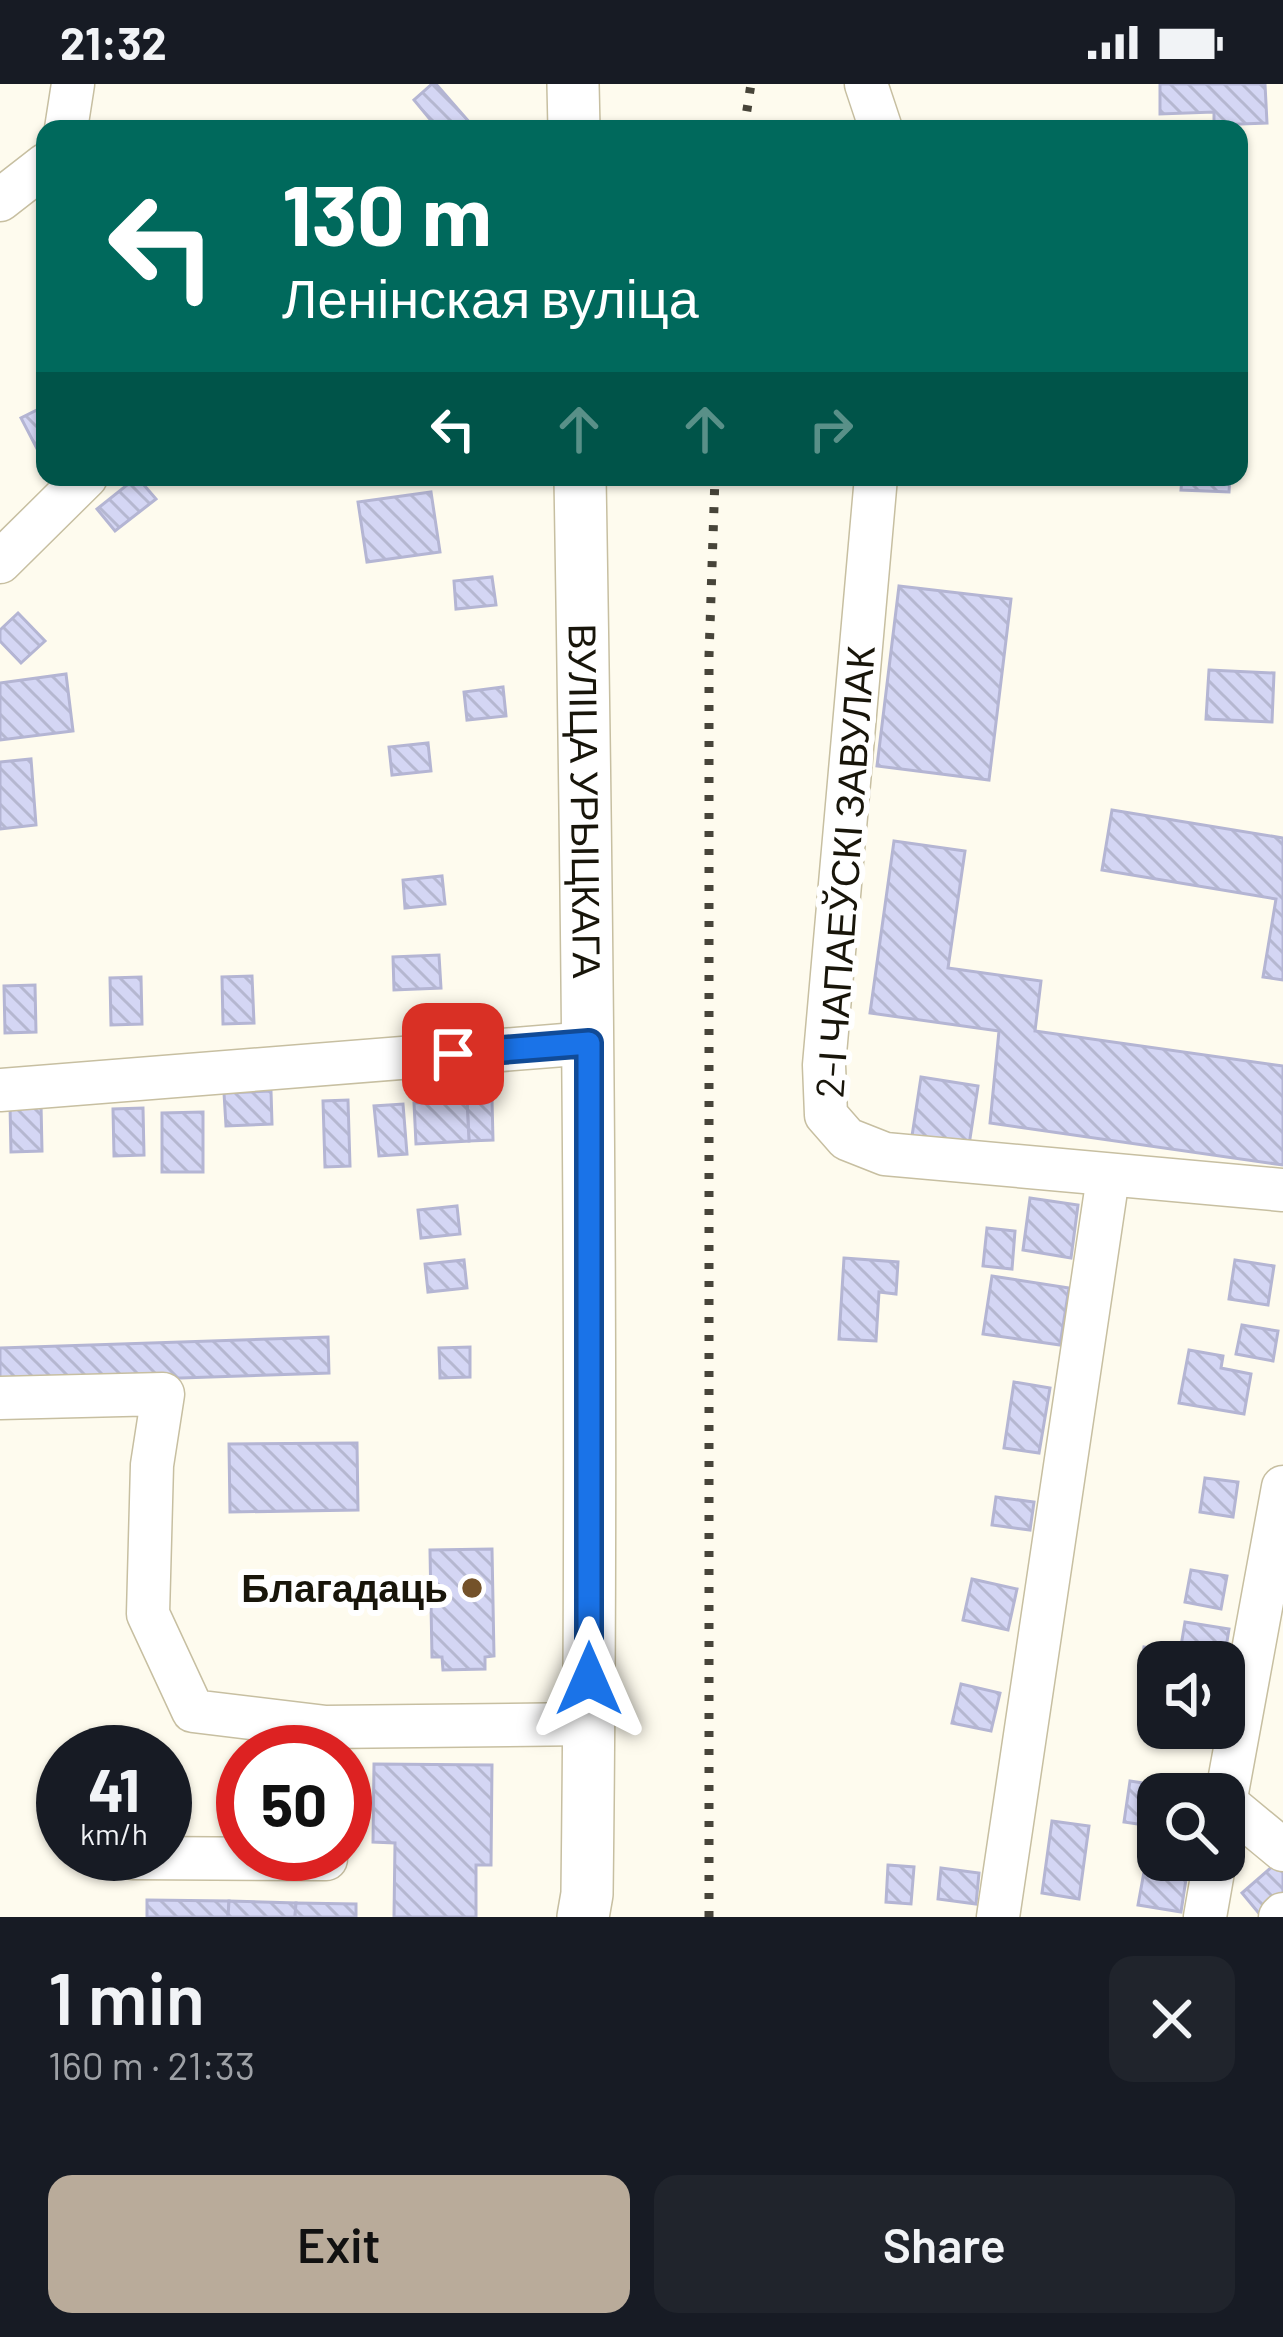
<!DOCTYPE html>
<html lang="en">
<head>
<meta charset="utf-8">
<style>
  :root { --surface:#171b24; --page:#20242c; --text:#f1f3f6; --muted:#9ea1a6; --accent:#b9ab9a }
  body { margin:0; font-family:Barlow,sans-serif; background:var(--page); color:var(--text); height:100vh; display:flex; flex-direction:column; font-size:45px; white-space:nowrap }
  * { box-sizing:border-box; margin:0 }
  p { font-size:39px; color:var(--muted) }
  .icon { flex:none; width:66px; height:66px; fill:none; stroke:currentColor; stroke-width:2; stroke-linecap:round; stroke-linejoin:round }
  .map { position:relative; height:1833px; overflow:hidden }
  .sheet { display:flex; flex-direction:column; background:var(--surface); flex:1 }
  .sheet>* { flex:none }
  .banner { position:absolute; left:36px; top:36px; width:1212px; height:366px; border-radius:24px; box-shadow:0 3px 9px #0004; background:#00695c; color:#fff; overflow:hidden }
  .tools { position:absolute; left:1137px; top:1557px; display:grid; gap:24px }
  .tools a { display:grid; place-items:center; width:108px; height:108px; border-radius:24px; background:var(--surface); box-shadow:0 3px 9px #0004; font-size:60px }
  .speed { position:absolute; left:36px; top:1641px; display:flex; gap:24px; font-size:60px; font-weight:700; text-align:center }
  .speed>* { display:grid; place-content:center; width:156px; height:156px; border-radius:50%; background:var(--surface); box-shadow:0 3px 9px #0004; line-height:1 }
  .speed small { font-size:30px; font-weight:400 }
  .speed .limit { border:18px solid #d22; background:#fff; color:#111 }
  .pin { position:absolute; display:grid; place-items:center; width:102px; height:102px; color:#fff; margin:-51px; border-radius:24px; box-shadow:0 6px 18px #0006 }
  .me { position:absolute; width:132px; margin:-66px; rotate:0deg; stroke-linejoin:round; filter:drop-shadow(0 0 9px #0008) }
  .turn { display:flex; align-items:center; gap:42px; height:252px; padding:0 48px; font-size:54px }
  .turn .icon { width:156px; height:156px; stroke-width:2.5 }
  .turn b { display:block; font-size:84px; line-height:102px }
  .lanes { display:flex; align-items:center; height:114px; padding:0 48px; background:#0003; justify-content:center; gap:60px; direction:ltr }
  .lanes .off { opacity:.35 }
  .round { display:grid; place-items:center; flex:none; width:126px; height:126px; border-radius:24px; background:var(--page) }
  .overview { display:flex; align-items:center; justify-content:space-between; height:204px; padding:0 48px }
  h1 { font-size:72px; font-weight:600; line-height:90px }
  .primary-button { display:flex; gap:24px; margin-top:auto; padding:24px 48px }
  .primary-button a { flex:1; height:138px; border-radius:24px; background:var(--accent); color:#111; font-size:48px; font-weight:600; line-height:138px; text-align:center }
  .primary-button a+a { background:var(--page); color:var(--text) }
  .status { display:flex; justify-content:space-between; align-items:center; height:84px; padding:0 60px; background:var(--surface); direction:ltr }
  .status svg { height:33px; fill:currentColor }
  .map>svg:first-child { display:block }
  .building { fill:url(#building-back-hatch); stroke:#b4b5d3; stroke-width:3 }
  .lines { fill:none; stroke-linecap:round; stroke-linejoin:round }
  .minor-casing { stroke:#c7bfa1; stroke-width:45 }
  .major-casing { stroke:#c7bfa1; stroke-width:54 }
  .minor { stroke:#fff; stroke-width:42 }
  .major { stroke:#fff; stroke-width:51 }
  .rail { stroke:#474439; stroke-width:9; stroke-dasharray:6 12; stroke-linecap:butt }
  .route-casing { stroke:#114b97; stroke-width:30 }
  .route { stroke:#1a73e8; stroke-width:21 }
  .poi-dot { fill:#74522a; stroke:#fff; stroke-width:4.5 }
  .labels { text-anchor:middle; stroke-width:12; stroke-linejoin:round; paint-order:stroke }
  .street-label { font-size:39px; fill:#18150a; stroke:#fff }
  .poi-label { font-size:39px; font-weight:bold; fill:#18150a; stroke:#fff; text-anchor:end }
</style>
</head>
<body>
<div class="status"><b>21:32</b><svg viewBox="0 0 49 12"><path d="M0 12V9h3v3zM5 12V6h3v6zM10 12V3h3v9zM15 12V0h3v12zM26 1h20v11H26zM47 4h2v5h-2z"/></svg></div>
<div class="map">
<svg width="1283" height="1833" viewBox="0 0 1283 1833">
  <defs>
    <pattern id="building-back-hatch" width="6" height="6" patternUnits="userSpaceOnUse" patternTransform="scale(3)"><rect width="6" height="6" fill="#d4d6f4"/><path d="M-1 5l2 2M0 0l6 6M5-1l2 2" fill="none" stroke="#b5b7d0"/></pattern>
  </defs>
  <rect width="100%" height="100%" fill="#fefbee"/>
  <g class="building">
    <path d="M 432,0 L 436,0 L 471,40 L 465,45 L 438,45 L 414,16 Z"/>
    <path d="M 1160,0 L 1265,0 L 1267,39 L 1214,41 L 1214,28 L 1160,30 Z"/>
    <path d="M 45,322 L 45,380 L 21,334 Z"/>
    <path d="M 137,393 L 156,415 L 115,447 L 97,425 Z"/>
    <path d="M 1182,393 L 1230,393 L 1229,408 L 1181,406 Z"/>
    <path d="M 431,408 L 440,468 L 367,478 L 358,418 Z"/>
    <path d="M 492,493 L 496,521 L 456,525 L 454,497 Z"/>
    <path d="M 899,502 L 1011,515 L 989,696 L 877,682 Z"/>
    <path d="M 18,529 L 45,557 L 21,579 L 0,557 L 0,546 Z"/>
    <path d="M 1209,586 L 1274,589 L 1272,638 L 1206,635 Z"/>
    <path d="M 66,590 L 73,647 L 0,656 L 0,599 Z"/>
    <path d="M 503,603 L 506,632 L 467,636 L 464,608 Z"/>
    <path d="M 428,659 L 431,687 L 392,691 L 389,663 Z"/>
    <path d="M 31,675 L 36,741 L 0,745 L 0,678 Z"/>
    <path d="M 1112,726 L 1283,754 L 1283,896 L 1263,893 L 1276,815 L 1102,786 Z"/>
    <path d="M 894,757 L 965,767 L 948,884 L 1041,897 L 1035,947 L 1283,982 L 1283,1081 L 990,1039 L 999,947 L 870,929 Z"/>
    <path d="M 442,792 L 445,820 L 405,824 L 403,796 Z"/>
    <path d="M 439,871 L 441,904 L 394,906 L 393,873 Z"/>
    <path d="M 252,892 L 254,939 L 223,940 L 222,893 Z"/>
    <path d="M 141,893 L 142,940 L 111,941 L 110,894 Z"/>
    <path d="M 35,901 L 36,948 L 5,949 L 4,902 Z"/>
    <path d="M 921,993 L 978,1002 L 969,1061 L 912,1052 Z"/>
    <path d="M 271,1007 L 272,1040 L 226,1042 L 224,1009 Z"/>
    <path d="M 348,1016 L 350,1082 L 325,1083 L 323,1017 Z"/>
    <path d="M 492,1016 L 493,1056 L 469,1057 L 467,1017 Z"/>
    <path d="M 467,1017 L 469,1057 L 416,1060 L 414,1019 Z"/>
    <path d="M 41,1020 L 42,1067 L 11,1068 L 10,1021 Z"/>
    <path d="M 403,1020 L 407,1070 L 379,1072 L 374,1022 Z"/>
    <path d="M 143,1024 L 144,1071 L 114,1072 L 113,1025 Z"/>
    <path d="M 203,1028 L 203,1088 L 162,1088 L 162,1029 Z"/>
    <path d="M 1030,1114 L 1078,1121 L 1071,1174 L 1023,1166 Z"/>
    <path d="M 457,1122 L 460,1150 L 421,1154 L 418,1126 Z"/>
    <path d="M 987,1144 L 1015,1147 L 1012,1185 L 983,1182 Z"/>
    <path d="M 844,1174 L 898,1178 L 896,1210 L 879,1208 L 876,1257 L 839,1255 Z"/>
    <path d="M 464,1176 L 467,1204 L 428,1208 L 425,1180 Z"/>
    <path d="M 1235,1176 L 1274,1182 L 1268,1221 L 1229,1215 Z"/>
    <path d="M 992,1192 L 1069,1204 L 1060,1261 L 983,1250 Z"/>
    <path d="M 1242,1241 L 1278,1247 L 1273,1277 L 1236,1270 Z"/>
    <path d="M 328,1253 L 329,1289 L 0,1300 L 0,1264 Z"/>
    <path d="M 470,1263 L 470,1293 L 440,1294 L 439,1264 Z"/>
    <path d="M 1189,1266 L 1223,1272 L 1221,1284 L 1251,1290 L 1244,1330 L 1179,1319 Z"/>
    <path d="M 1014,1298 L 1050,1304 L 1039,1369 L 1004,1364 Z"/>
    <path d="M 357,1359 L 358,1426 L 230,1428 L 229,1360 Z"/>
    <path d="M 1205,1394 L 1238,1398 L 1233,1433 L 1200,1428 Z"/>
    <path d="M 996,1413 L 1034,1418 L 1030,1446 L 992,1441 Z"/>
    <path d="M 492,1465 L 494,1572 L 485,1573 L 485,1585 L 443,1586 L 442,1573 L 432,1573 L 430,1466 Z"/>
    <path d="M 1191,1486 L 1227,1492 L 1221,1525 L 1185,1518 Z"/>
    <path d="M 972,1495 L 1017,1505 L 1008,1546 L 963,1536 Z"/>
    <path d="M 1185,1538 L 1229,1545 L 1225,1570 L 1181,1562 Z"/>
    <path d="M 1144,1563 L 1204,1571 L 1203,1578 L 1158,1578 L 1158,1623 L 1145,1622 L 1148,1600 L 1139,1599 Z"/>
    <path d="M 961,1600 L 1000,1609 L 991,1647 L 952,1639 Z"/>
    <path d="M 374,1680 L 492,1681 L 491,1781 L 476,1781 L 476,1833 L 394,1833 L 395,1759 L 373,1758 Z"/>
    <path d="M 1130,1697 L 1176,1704 L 1176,1710 L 1158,1710 L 1158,1743 L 1124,1738 Z"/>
    <path d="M 1052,1737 L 1089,1742 L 1079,1815 L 1042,1809 Z"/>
    <path d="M 1275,1780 L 1283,1789 L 1283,1818 L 1262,1833 L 1242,1809 Z"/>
    <path d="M 888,1781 L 914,1783 L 911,1820 L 886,1818 Z"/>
    <path d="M 941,1784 L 979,1789 L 976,1820 L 938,1815 Z"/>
    <path d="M 1144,1788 L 1186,1795 L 1181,1828 L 1138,1821 Z"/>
    <path d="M 147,1816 L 229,1817 L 228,1833 L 147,1833 Z"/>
    <path d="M 229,1817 L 296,1819 L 295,1833 L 228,1833 Z"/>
    <path d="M 296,1819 L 356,1820 L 356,1833 L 295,1833 Z"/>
  </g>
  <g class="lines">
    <defs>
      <g id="minor">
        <path d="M 866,0 L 881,45"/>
        <path d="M 66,45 L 73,0"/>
        <path d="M 0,116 L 45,81"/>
        <path d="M 876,393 L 824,981 L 826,1031 L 847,1055 L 885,1070 L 1283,1106"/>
        <path d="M 0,478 L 86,393"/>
        <path d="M 0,1006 L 589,959"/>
        <path d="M 0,1314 L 163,1310 L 152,1381 L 148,1530 L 193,1627 L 326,1643 L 589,1640"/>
        <path d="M 1225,1718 L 1283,1766"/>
        <path d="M 1224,1725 L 1283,1403"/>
        <path d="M 132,1774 L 326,1775 L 326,1770"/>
        <path d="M 998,1833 L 1108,1093"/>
        <path d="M 1205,1833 L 1215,1776"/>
        <path d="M 1280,1833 L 1283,1830"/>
      </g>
      <g id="major">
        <path d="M 573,0 L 574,45"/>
        <path id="s1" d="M 580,393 C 588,865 593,1337 587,1810 L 583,1833"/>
      </g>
    </defs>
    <use href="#minor" class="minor-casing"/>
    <use href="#major" class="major-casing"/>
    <use href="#minor" class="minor"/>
    <use href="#major" class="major"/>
    <g class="rail">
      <path d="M 744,45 L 751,0"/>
      <path d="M 709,1833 L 709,572 L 715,393"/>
    </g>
  </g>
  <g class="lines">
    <defs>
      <path id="route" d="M 453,970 L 589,959 L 589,1595"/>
    </defs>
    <use href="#route" class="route-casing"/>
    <use href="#route" class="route"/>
  </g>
  <circle class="poi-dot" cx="472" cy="1504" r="12"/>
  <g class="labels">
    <g class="street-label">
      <text dy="14" stroke="none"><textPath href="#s1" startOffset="324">ВУЛІЦА УРЫЦКАГА</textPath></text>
      <text transform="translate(845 788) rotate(-86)" y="14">2-І ЧАПАЕЎСКІ ЗАВУЛАК</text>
    </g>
    <g class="poi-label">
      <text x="448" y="1518">Благадаць</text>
    </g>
  </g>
</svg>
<div class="tools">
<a><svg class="icon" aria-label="sound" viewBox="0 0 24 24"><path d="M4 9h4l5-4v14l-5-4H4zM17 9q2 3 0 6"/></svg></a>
<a><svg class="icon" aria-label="search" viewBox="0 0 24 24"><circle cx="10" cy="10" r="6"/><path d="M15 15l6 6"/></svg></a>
</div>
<div class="speed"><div>41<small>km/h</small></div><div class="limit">50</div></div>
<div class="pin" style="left:453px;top:970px;background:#d93025"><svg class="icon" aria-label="arrive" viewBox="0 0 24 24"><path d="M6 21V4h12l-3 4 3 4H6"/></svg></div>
<svg class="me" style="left:589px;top:1595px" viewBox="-20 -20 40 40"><path d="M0-17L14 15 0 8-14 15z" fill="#1a73e8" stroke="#fff" stroke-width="4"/></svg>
<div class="banner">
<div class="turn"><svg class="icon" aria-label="left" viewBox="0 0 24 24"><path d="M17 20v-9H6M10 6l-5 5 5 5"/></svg><div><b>130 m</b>Ленінская вуліца</div></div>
<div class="lanes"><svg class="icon" aria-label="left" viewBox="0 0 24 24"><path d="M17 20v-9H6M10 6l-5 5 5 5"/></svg><svg class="icon off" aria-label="ahead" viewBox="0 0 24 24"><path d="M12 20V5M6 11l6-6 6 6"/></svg><svg class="icon off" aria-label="ahead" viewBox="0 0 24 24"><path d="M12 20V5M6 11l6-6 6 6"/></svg><svg class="icon off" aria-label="right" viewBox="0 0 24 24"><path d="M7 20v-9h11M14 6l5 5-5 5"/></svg></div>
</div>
</div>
<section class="sheet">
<div class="overview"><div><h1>1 min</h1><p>160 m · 21:33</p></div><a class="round"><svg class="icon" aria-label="close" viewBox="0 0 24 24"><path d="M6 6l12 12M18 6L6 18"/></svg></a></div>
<div class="primary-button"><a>Exit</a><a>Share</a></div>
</section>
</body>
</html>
